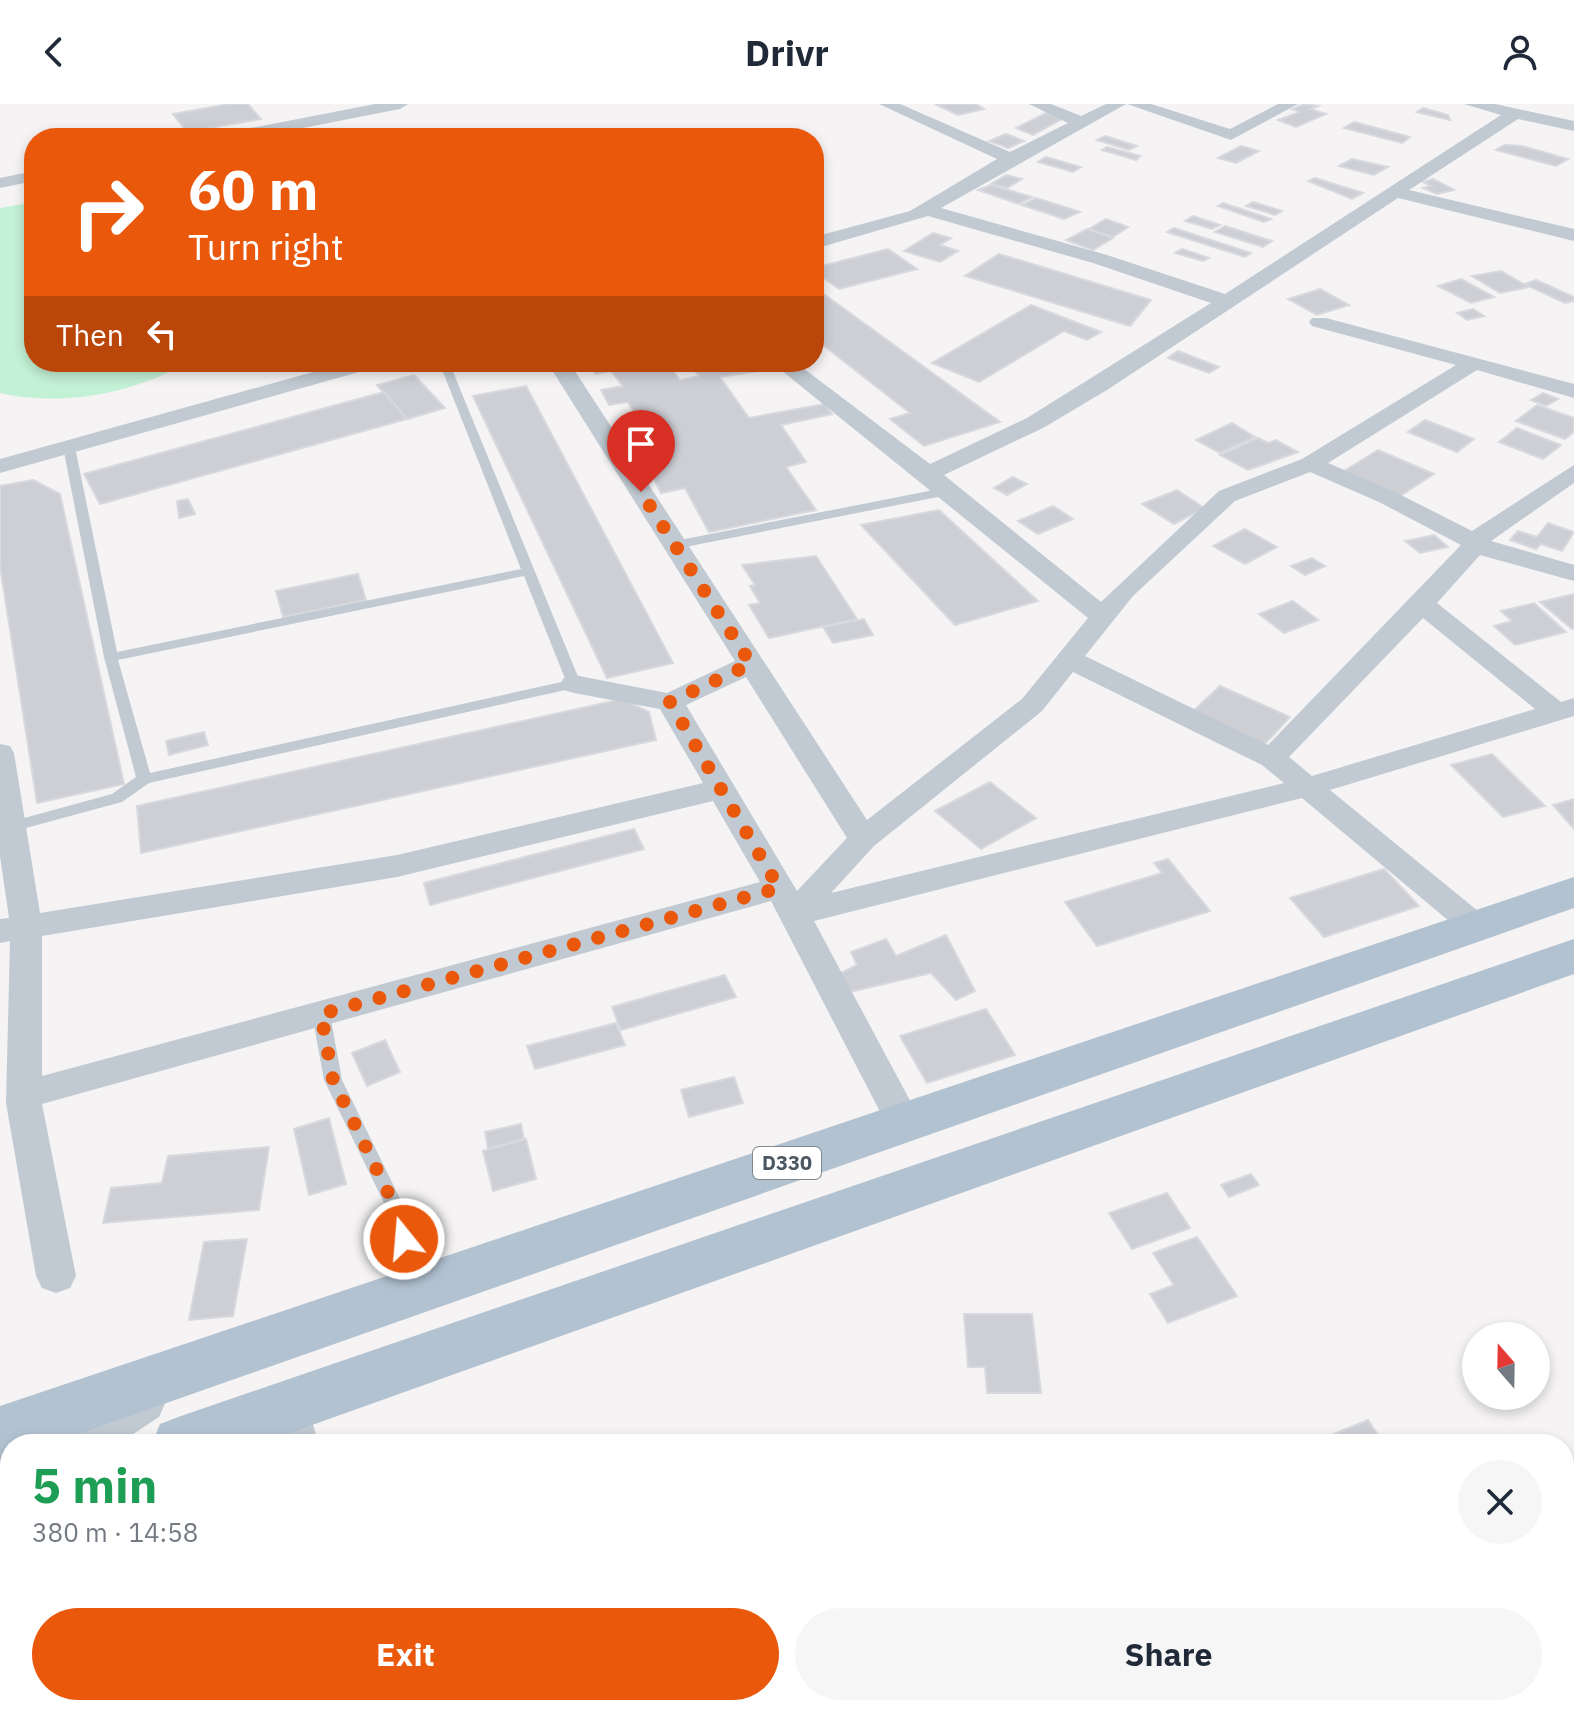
<!DOCTYPE html>
<html lang="en">
<head>
<meta charset="utf-8">
<style>
  :root { --surface:#fff; --page:#f6f6f7; --text:#1f2937; --muted:#747a83; --accent:#ea580c }
  body { margin:0; font-family:"IBM Plex Sans",sans-serif; background:var(--page); color:var(--text); height:100vh; display:flex; flex-direction:column; font-size:30px; white-space:nowrap }
  * { box-sizing:border-box; margin:0 }
  p { font-size:26px; color:var(--muted) }
  .icon { flex:none; width:44px; height:44px; fill:none; stroke:currentColor; stroke-width:2; stroke-linecap:round; stroke-linejoin:round }
  .map { position:relative; flex:1; overflow:hidden }
  .sheet { position:absolute; left:0px; top:1330px; width:1574px; height:282px; display:flex; flex-direction:column; background:var(--surface); border-radius:32px 32px 0 0; box-shadow:0 4px 12px #0003 }
  .sheet>* { flex:none }
  .top-card { position:absolute; left:24px; top:24px; width:800px; height:244px; border-radius:32px; box-shadow:0 4px 12px #0003; background:#ea580c; color:#fff; overflow:hidden }
  .needle { width:52px; rotate:340deg }
  .controls { position:absolute; left:1462px; top:1218px; display:grid; gap:16px }
  .controls a { display:grid; place-items:center; width:88px; height:88px; border-radius:50%; background:var(--surface); box-shadow:0 4px 12px #0003; font-size:40px }
  .pin { position:absolute; display:grid; place-items:center; width:68px; height:68px; color:#fff; margin:-82px -34px; border-radius:50% 50% 50% 0; rotate:-45deg; box-shadow:0 0 8px #0007 }
  .pin .icon { rotate:45deg }
  .me { position:absolute; width:88px; margin:-44px; rotate:343deg; stroke-linejoin:round; filter:drop-shadow(0 0 6px #0008) }
  .turn { display:flex; align-items:center; gap:28px; height:168px; padding:0 32px; font-size:36px }
  .turn .icon { width:104px; height:104px; stroke-width:2.5 }
  .turn b { display:block; font-size:56px; line-height:68px }
  .then { display:flex; align-items:center; height:76px; padding:0 32px; background:#0003; gap:16px; font-size:30px }
  .round { display:grid; place-items:center; flex:none; width:84px; height:84px; border-radius:42px; background:var(--page) }
  .summary { display:flex; align-items:center; justify-content:space-between; height:136px; padding:0 32px }
  h1 { font-size:48px; font-weight:700; line-height:60px; color:#1e9e55 }
  .button { display:flex; gap:16px; margin-top:auto; padding:16px 32px }
  .button a { flex:1; height:92px; border-radius:48px; background:var(--accent); color:#fff; font-size:32px; font-weight:700; line-height:92px; text-align:center }
  .button a+a { background:var(--page); color:var(--text) }
  header { display:flex; justify-content:space-between; align-items:center; height:104px; padding:0 32px; background:var(--surface); font-size:36px; font-weight:700 }
  .map>svg:first-child { display:block }
  .green { fill:#c3f1d5 }
  .building { fill:#cdcfd5; stroke:#d7d9de; stroke-width:2 }
  .lines { fill:none; stroke-linecap:round; stroke-linejoin:round }
  .service { fill:#c1cad2; fill-rule:evenodd }
  .minor { fill:#c1cad2; fill-rule:evenodd }
  .tertiary { fill:#c1cad2; fill-rule:evenodd }
  .primary { fill:#b3c2d1; fill-rule:evenodd }
  .route { stroke:#ea580c; stroke-width:14; stroke-dasharray:0 25.2 }
  .labels { text-anchor:middle; stroke-width:7; stroke-linejoin:round; paint-order:stroke }
  .shield { fill:#fff; stroke:#808990; stroke-width:2 }
  .shield-label { font-size:20px; font-weight:bold; fill:#4a5661 }
</style>
</head>
<body>
<header><svg class="icon" aria-label="back" viewBox="0 0 24 24"><path d="M15 5l-7 7 7 7"/></svg>Drivr<svg class="icon" aria-label="person" viewBox="0 0 24 24"><circle cx="12" cy="8" r="4"/><path d="M4 21q1-7 8-7t8 7"/></svg></header>
<div class="map">
<svg width="1574" height="1611" viewBox="0 0 1574 1611">
  <rect width="100%" height="100%" fill="#f5f3f3"/>
  <path class="green" d="M 34,98 L 34,258 L 188,258 C 134,290 61,303 0,289 L 0,104 Z"/>
  <g class="building">
    <path d="M 229,0 L 248,0 L 261,15 L 187,28 L 173,10 Z"/>
    <path d="M 935,0 L 976,0 L 984,5 L 958,11 Z"/>
    <path d="M 1305,0 L 1318,2 L 1310,5 L 1326,10 L 1296,23 L 1278,16 L 1300,8 L 1292,5 Z"/>
    <path d="M 1423,4 L 1448,11 L 1450,16 L 1417,8 Z"/>
    <path d="M 1046,9 L 1064,14 L 1033,31 L 1016,24 Z"/>
    <path d="M 1354,18 L 1410,33 L 1402,39 L 1344,24 Z"/>
    <path d="M 1006,30 L 1024,37 L 1008,44 L 989,37 Z"/>
    <path d="M 1105,32 L 1137,42 L 1129,46 L 1097,36 Z"/>
    <path d="M 1505,41 L 1522,42 L 1568,55 L 1556,62 L 1496,46 Z"/>
    <path d="M 1241,42 L 1259,47 L 1236,59 L 1218,54 Z"/>
    <path d="M 1107,43 L 1140,52 L 1136,56 L 1102,46 Z"/>
    <path d="M 1046,53 L 1081,63 L 1073,68 L 1038,58 Z"/>
    <path d="M 1352,55 L 1388,63 L 1374,71 L 1339,62 Z"/>
    <path d="M 1006,71 L 1022,75 L 1007,84 L 991,80 Z"/>
    <path d="M 1315,74 L 1363,89 L 1352,95 L 1308,77 Z"/>
    <path d="M 1433,75 L 1454,86 L 1437,90 L 1423,84 L 1431,82 L 1423,78 Z"/>
    <path d="M 991,81 L 1032,93 L 1019,100 L 978,86 Z"/>
    <path d="M 1036,94 L 1080,108 L 1064,115 L 1022,101 Z"/>
    <path d="M 1253,98 L 1282,107 L 1275,111 L 1246,102 Z"/>
    <path d="M 1223,99 L 1271,115 L 1264,118 L 1218,102 Z"/>
    <path d="M 1193,112 L 1220,121 L 1212,125 L 1185,117 Z"/>
    <path d="M 1106,115 L 1128,123 L 1113,133 L 1089,125 Z"/>
    <path d="M 1225,122 L 1272,137 L 1263,143 L 1215,128 Z"/>
    <path d="M 1174,124 L 1251,149 L 1245,153 L 1167,128 Z"/>
    <path d="M 1087,125 L 1113,134 L 1093,146 L 1066,136 Z"/>
    <path d="M 933,129 L 951,134 L 940,141 L 958,147 L 940,158 L 904,147 Z"/>
    <path d="M 888,145 L 917,165 L 839,185 L 814,167 L 814,164 Z"/>
    <path d="M 1182,145 L 1209,154 L 1203,157 L 1175,149 Z"/>
    <path d="M 999,150 L 1151,196 L 1130,222 L 965,172 Z"/>
    <path d="M 1501,167 L 1529,183 L 1500,189 L 1472,172 Z"/>
    <path d="M 1461,175 L 1494,193 L 1471,199 L 1438,182 Z"/>
    <path d="M 1536,176 L 1574,193 L 1574,197 L 1565,199 L 1524,180 Z"/>
    <path d="M 814,183 L 1000,318 L 924,342 L 890,315 L 910,309 L 814,234 Z"/>
    <path d="M 1320,185 L 1349,201 L 1317,211 L 1288,195 Z"/>
    <path d="M 1031,201 L 1101,228 L 1087,236 L 1064,227 L 979,278 L 932,259 Z"/>
    <path d="M 1473,205 L 1484,212 L 1467,216 L 1457,209 Z"/>
    <path d="M 1178,247 L 1219,263 L 1209,269 L 1168,254 Z"/>
    <path d="M 601,258 L 650,258 L 655,266 L 670,263 L 680,276 L 700,272 L 686,258 L 763,258 L 770,265 L 720,273 L 749,314 L 824,300 L 832,310 L 781,321 L 806,358 L 786,363 L 816,406 L 709,428 L 685,384 L 661,389 L 649,365 L 661,362 L 656,355 L 643,357 L 633,340 L 651,335 L 628,298 L 609,301 L 601,286 L 623,282 L 611,267 L 596,270 L 588,260 Z"/>
    <path d="M 414,271 L 445,304 L 407,315 L 377,281 Z"/>
    <path d="M 526,282 L 673,559 L 607,574 L 473,292 Z"/>
    <path d="M 384,288 L 407,315 L 100,400 L 84,370 Z"/>
    <path d="M 1543,289 L 1558,295 L 1546,302 L 1531,296 Z"/>
    <path d="M 1537,301 L 1574,314 L 1574,328 L 1565,335 L 1516,317 Z"/>
    <path d="M 1425,316 L 1474,335 L 1457,348 L 1408,328 Z"/>
    <path d="M 1232,319 L 1255,333 L 1220,349 L 1196,336 Z"/>
    <path d="M 1517,324 L 1561,341 L 1543,355 L 1499,338 Z"/>
    <path d="M 1258,334 L 1268,339 L 1276,336 L 1298,348 L 1248,366 L 1220,351 Z"/>
    <path d="M 1378,346 L 1434,370 L 1400,392 L 1344,367 Z"/>
    <path d="M 1013,373 L 1027,380 L 1007,391 L 994,384 Z"/>
    <path d="M 33,376 L 60,390 L 124,680 L 37,699 L 0,462 L 0,382 Z"/>
    <path d="M 1177,386 L 1204,404 L 1174,420 L 1142,400 Z"/>
    <path d="M 188,395 L 195,410 L 179,414 L 177,397 Z"/>
    <path d="M 1053,402 L 1073,415 L 1038,430 L 1018,417 Z"/>
    <path d="M 939,406 L 1038,497 L 955,521 L 861,421 Z"/>
    <path d="M 1548,419 L 1574,428 L 1562,447 L 1541,440 L 1536,445 L 1510,436 L 1518,427 L 1537,433 Z"/>
    <path d="M 1245,425 L 1277,443 L 1245,460 L 1213,442 Z"/>
    <path d="M 1434,431 L 1448,443 L 1420,449 L 1405,437 Z"/>
    <path d="M 816,452 L 857,515 L 769,534 L 749,501 L 760,499 L 750,482 L 755,481 L 742,461 Z"/>
    <path d="M 1312,454 L 1325,462 L 1305,471 L 1291,462 Z"/>
    <path d="M 358,470 L 366,496 L 283,513 L 276,487 Z"/>
    <path d="M 1574,490 L 1574,524 L 1572,525 L 1540,498 Z"/>
    <path d="M 1293,497 L 1318,516 L 1284,529 L 1259,510 Z"/>
    <path d="M 1534,499 L 1566,528 L 1515,541 L 1494,522 L 1512,517 L 1501,507 Z"/>
    <path d="M 864,515 L 873,531 L 833,539 L 823,523 Z"/>
    <path d="M 1220,582 L 1290,613 L 1262,643 L 1190,610 Z"/>
    <path d="M 622,595 L 649,608 L 656,636 L 141,749 L 137,702 Z"/>
    <path d="M 204,628 L 208,641 L 169,651 L 166,637 Z"/>
    <path d="M 1492,650 L 1545,702 L 1503,713 L 1451,661 Z"/>
    <path d="M 990,678 L 1036,714 L 981,745 L 935,707 Z"/>
    <path d="M 1574,695 L 1574,725 L 1553,701 Z"/>
    <path d="M 634,725 L 644,745 L 430,801 L 424,779 Z"/>
    <path d="M 1168,755 L 1210,807 L 1097,842 L 1065,798 L 1162,769 L 1154,759 Z"/>
    <path d="M 1384,765 L 1419,802 L 1324,833 L 1290,794 Z"/>
    <path d="M 946,831 L 975,887 L 956,896 L 931,869 L 849,888 L 841,869 L 857,861 L 851,848 L 886,835 L 896,852 Z"/>
    <path d="M 725,871 L 736,893 L 621,926 L 612,903 Z"/>
    <path d="M 986,905 L 1015,951 L 927,979 L 900,932 Z"/>
    <path d="M 616,919 L 625,941 L 535,965 L 527,942 Z"/>
    <path d="M 385,936 L 400,968 L 367,982 L 352,949 Z"/>
    <path d="M 734,973 L 743,999 L 689,1013 L 681,986 Z"/>
    <path d="M 329,1014 L 346,1080 L 309,1091 L 294,1025 Z"/>
    <path d="M 521,1020 L 524,1035 L 488,1044 L 485,1028 Z"/>
    <path d="M 526,1035 L 536,1075 L 493,1087 L 483,1047 Z"/>
    <path d="M 269,1043 L 259,1106 L 103,1119 L 111,1084 L 162,1079 L 168,1052 Z"/>
    <path d="M 1251,1070 L 1259,1081 L 1229,1093 L 1221,1081 Z"/>
    <path d="M 1167,1089 L 1190,1124 L 1132,1145 L 1109,1109 Z"/>
    <path d="M 1197,1133 L 1237,1192 L 1168,1219 L 1150,1190 L 1174,1181 L 1153,1149 Z"/>
    <path d="M 247,1135 L 233,1212 L 189,1216 L 204,1138 Z"/>
    <path d="M 964,1210 L 1032,1210 L 1041,1289 L 987,1289 L 985,1263 L 968,1263 Z"/>
    <path d="M 1368,1316 L 1384,1340 L 1309,1340 Z"/>
    <path d="M 10,1529 L 10,1592 L 0,1601 L 0,1535 Z"/>
    <path d="M 47,1602 L 182,1602 L 189,1611 L 36,1611 Z"/>
  </g>
  <g class="lines">
    <g class="service">
      <path d="M 439,258 L 449,258 L 581,580 L 579,583 L 149,679 L 122,698 L 11,728 L 6,727 L 3,723 L 6,719 L 112,690 L 136,673 L 104,553 L 63,343 L 65,341 L 75,343 L 117,548 L 521,465 ZM 524,472 L 566,577 L 150,669 L 118,556 Z"/>
      <path d="M 949,383 L 953,384 L 953,390 L 675,445 L 669,441 L 675,437 Z"/>
      <path d="M 321,903 L 327,905 L 330,910 L 342,976 L 407,1109 L 425,1185 L 422,1191 L 415,1194 L 408,1191 L 405,1185 L 389,1109 L 324,976 L 312,910 L 315,905 Z"/>
    </g>
    <g class="minor">
      <path d="M 375,0 L 408,0 L 400,5 L 251,34 L 217,34 L 225,29 Z"/>
      <path d="M 879,0 L 900,0 L 1010,48 L 1068,19 L 1029,0 L 1051,0 L 1081,12 L 1106,0 L 1126,0 L 941,104 L 1107,151 L 1225,190 L 1501,11 L 1464,0 L 1495,0 L 1574,17 L 1574,27 L 1518,15 L 1409,86 L 1574,125 L 1574,137 L 1398,94 L 1107,286 L 1043,324 L 944,371 L 1101,498 L 1219,387 L 1302,355 L 1456,261 L 1312,222 L 1309,218 L 1312,214 L 1326,214 L 1574,280 L 1574,294 L 1477,266 L 1328,359 L 1395,388 L 1472,427 L 1574,361 L 1574,379 L 1491,437 L 1574,461 L 1574,477 L 1480,451 L 1437,499 L 1561,598 L 1574,594 L 1574,612 L 1330,686 L 1484,812 L 1489,820 L 1484,828 L 1473,832 L 1462,828 L 1302,694 L 814,817 L 922,1019 L 917,1029 L 904,1034 L 891,1029 L 771,797 L 42,1000 L 76,1172 L 70,1184 L 56,1189 L 42,1184 L 36,1172 L 6,999 L 10,837 L 0,839 L 0,815 L 9,814 L 0,752 L 0,640 L 10,642 L 14,649 L 40,809 L 397,751 L 703,679 L 660,605 L 574,589 L 564,586 L 560,580 L 564,574 L 574,571 L 667,589 L 735,557 L 547,258 L 569,258 L 867,716 L 1022,595 L 1088,514 L 771,258 L 795,258 L 930,360 L 1027,314 L 1211,199 L 1093,159 L 928,112 L 814,145 L 814,133 L 910,107 L 997,55 ZM 1310,368 L 1379,398 L 1461,441 L 1268,641 L 1085,552 L 1133,492 L 1235,397 ZM 1423,514 L 1535,605 L 1312,672 L 1289,653 ZM 1073,568 L 1262,661 L 1284,679 L 831,789 L 874,742 L 1042,607 ZM 746,573 L 847,734 L 797,787 L 686,601 ZM 713,697 L 760,778 L 42,972 L 42,832 L 397,773 Z"/>
      <path d="M 1127,0 L 1151,0 L 1230,25 L 1278,0 L 1298,0 L 1231,36 Z"/>
      <path d="M 34,67 L 34,77 L 0,84 L 0,74 Z"/>
      <path d="M 349,258 L 384,258 L 380,262 L 0,369 L 0,355 Z"/>
      <path d="M 289,1285 L 304,1291 L 319,1340 L 277,1340 L 268,1305 L 274,1291 Z"/>
      <path d="M 348,1602 L 396,1602 L 399,1611 L 351,1611 Z"/>
    </g>
    <g class="tertiary">
      <path d="M 140,1269 L 159,1277 L 167,1295 L 159,1313 L 118,1340 L 41,1340 L 49,1321 L 121,1277 Z"/>
      <path d="M 10,1456 L 10,1520 L 0,1524 L 0,1460 Z"/>
    </g>
    <g class="primary">
      <path d="M 1574,773 L 1574,804 L 50,1340 L 10,1340 L 10,1354 L 0,1358 L 0,1302 Z"/>
      <path d="M 1574,835 L 1574,870 L 259,1340 L 152,1340 L 160,1320 L 181,1312 Z"/>
      <path d="M 10,1367 L 10,1425 L 0,1429 L 0,1369 Z"/>
    </g>
  </g>
  <g class="lines">
    <path class="route" d="M 404,1135 L 398,1109 L 333,976 L 321,910 L 779,784 L 670,598 L 751,560 L 641,388"/>
  </g>
  <g class="labels">
    <rect class="shield" x="753" y="1043" width="68" height="32" rx="6"/>
    <g class="shield-label">
      <text x="787" y="1066">D330</text>
    </g>
  </g>
</svg>
<div class="controls">
<a><svg class="needle" viewBox="-14 -14 28 28"><path d="M0-13l5 13h-10z" fill="#e53935"/><path d="M0 13l5-13h-10z" fill="#747a83"/></svg></a>
</div>
<div class="pin" style="left:641px;top:388px;background:#d93025"><svg class="icon" aria-label="arrive" viewBox="0 0 24 24"><path d="M6 21V4h12l-3 4 3 4H6"/></svg></div>
<svg class="me" style="left:404px;top:1135px" viewBox="-20 -20 40 40"><circle r="17" fill="#ea580c" stroke="#fff" stroke-width="3"/><path d="M0-11L8 9 0 5-8 9z" fill="#fff"/></svg>
<div class="top-card">
<div class="turn"><svg class="icon" aria-label="right" viewBox="0 0 24 24"><path d="M7 20v-9h11M14 6l5 5-5 5"/></svg><div><b>60 m</b>Turn right</div></div>
<div class="then">Then<svg class="icon" aria-label="left" viewBox="0 0 24 24"><path d="M17 20v-9H6M10 6l-5 5 5 5"/></svg></div>
</div>
<section class="sheet">
<div class="summary"><div><h1>5 min</h1><p>380 m · 14:58</p></div><a class="round"><svg class="icon" aria-label="close" viewBox="0 0 24 24"><path d="M6 6l12 12M18 6L6 18"/></svg></a></div>
<div class="button"><a>Exit</a><a>Share</a></div>
</section>
</div>
</body>
</html>
